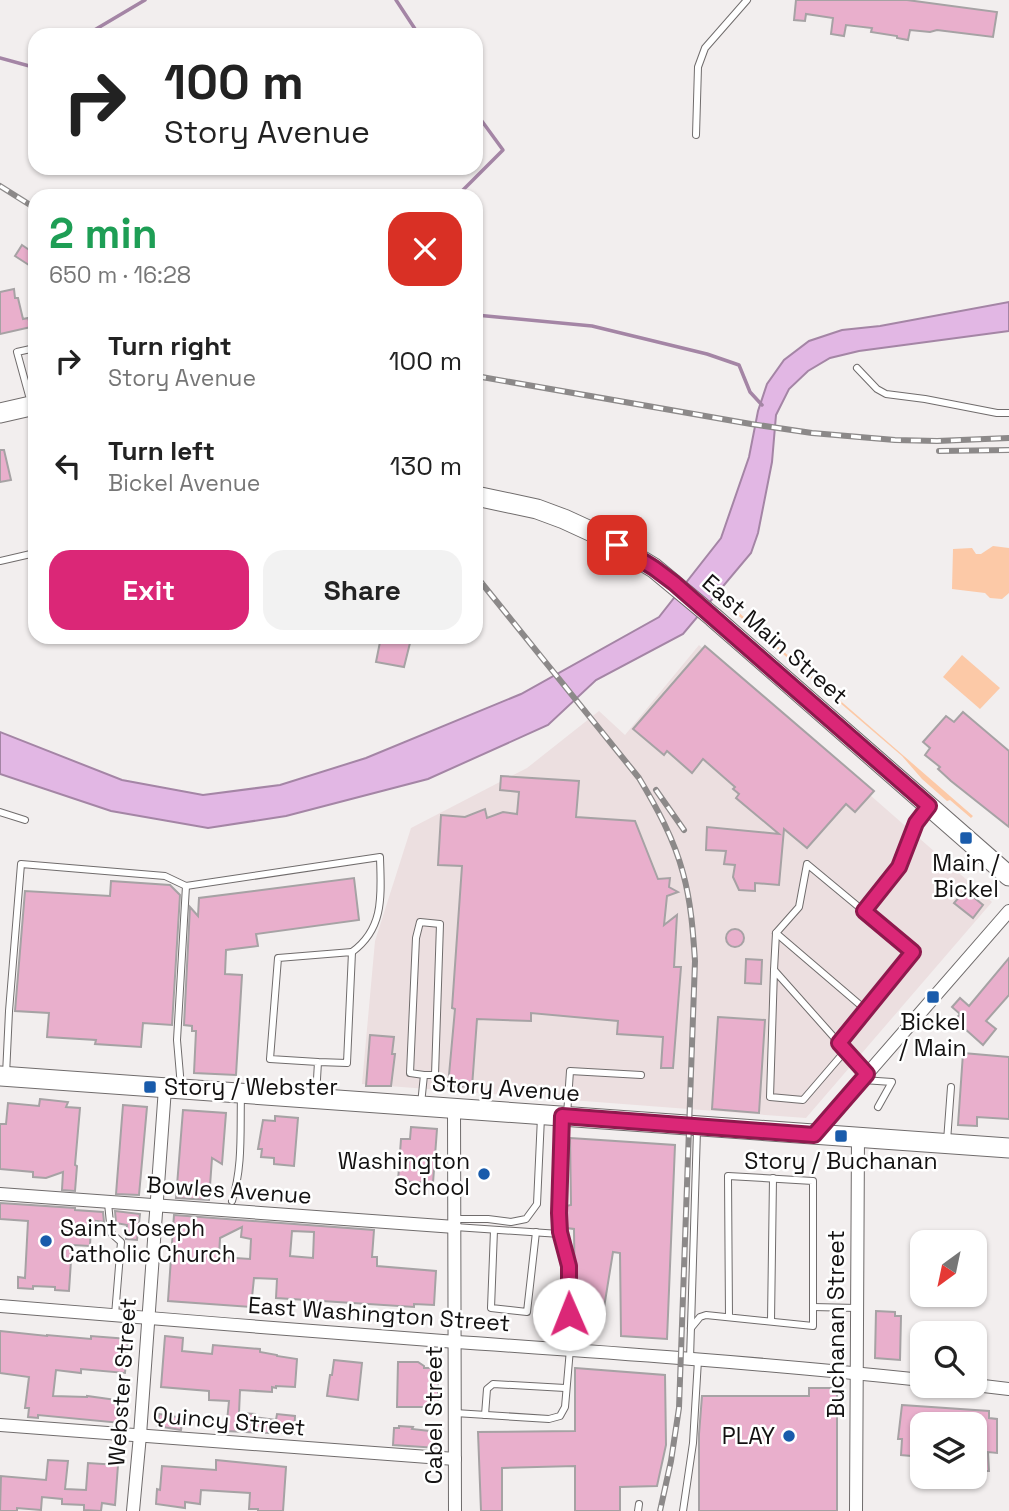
<!DOCTYPE html>
<html lang="en">
<head>
<meta charset="utf-8">
<style>
  :root { --surface:#fff; --page:#f2f2f2; --text:#222; --muted:#767676; --accent:#db2777 }
  body { margin:0; font-family:"Space Grotesk",sans-serif; background:var(--page); color:var(--text); height:100vh; display:flex; flex-direction:column; font-size:26px; white-space:nowrap }
  * { box-sizing:border-box; margin:0 }
  p { font-size:23px; color:var(--muted) }
  .icon { flex:none; width:38px; height:38px; fill:none; stroke:currentColor; stroke-width:2; stroke-linecap:round; stroke-linejoin:round }
  .map { position:relative; flex:1; overflow:hidden }
  .sheet { position:absolute; left:28px; top:189px; width:455px; height:455px; display:flex; flex-direction:column; background:var(--surface); border-radius:21px; box-shadow:0 2px 5px #0004 }
  .sheet>* { flex:none }
  .hud { position:absolute; left:28px; top:28px; width:455px; height:147px; border-radius:21px; box-shadow:0 2px 5px #0004; background:#fff; color:var(--text); overflow:hidden }
  .needle { width:46px; rotate:213deg }
  .fabs { position:absolute; left:910px; top:1230px; display:grid; gap:14px }
  .fabs a { display:grid; place-items:center; width:77px; height:77px; border-radius:14px; background:var(--surface); box-shadow:0 2px 5px #0004; font-size:35px }
  .pin { position:absolute; display:grid; place-items:center; width:60px; height:60px; color:#fff; margin:-30px; border-radius:14px; box-shadow:0 4px 10px #0006 }
  .me { position:absolute; width:77px; margin:-38px; rotate:359deg; stroke-linejoin:round; filter:drop-shadow(0 0 5px #0008) }
  .turn { display:flex; align-items:center; gap:24px; height:147px; padding:0 21px; font-size:32px }
  .turn .icon { width:91px; height:91px; stroke-width:2.5 }
  .turn b { display:block; font-size:49px; line-height:60px }
  .round { display:grid; place-items:center; flex:none; width:74px; height:74px; border-radius:21px; background:var(--page) }
  .head { display:flex; align-items:center; justify-content:space-between; height:119px; padding:0 21px }
  h1 { font-size:42px; font-weight:700; line-height:52px; color:#1e9e55 }
  .primary-button { display:flex; gap:14px; margin-top:auto; padding:14px 21px }
  .primary-button a { flex:1; height:80px; border-radius:21px; background:var(--accent); color:#fff; font-size:28px; font-weight:700; line-height:80px; text-align:center }
  .primary-button a+a { background:var(--page); color:var(--text) }
  ul { padding:0; list-style:none }
  li { display:flex; align-items:center; gap:21px; height:105px; padding:0 21px }
  li div { flex:1 }
  li b { display:block; font-size:26px }
  li em { font-style:normal }
  .map>svg:first-child { display:block }
  .built { fill:#ecdfe0 }
  .green { fill:#fcc9a7 }
  .water { fill:#e2b7e4; stroke:#a485a5; stroke-width:2 }
  .lines { fill:none; stroke-linecap:round; stroke-linejoin:round }
  .stream { stroke:#a485a5; stroke-width:3.5 }
  .building { fill:#e9afcc; stroke:#a6a2a4; stroke-width:2; fill-rule:evenodd }
  .lane-casing { stroke:#706c6c; stroke-width:8 }
  .street-casing { stroke:#706c6c; stroke-width:14 }
  .primary-casing { stroke:#706c6c; stroke-width:21 }
  .lane { stroke:#fff; stroke-width:6 }
  .street { stroke:#fff; stroke-width:12 }
  .primary { stroke:#fff; stroke-width:19 }
  .rail-casing { stroke:#8c8989; stroke-width:6 }
  .rail { stroke:#fff; stroke-width:3.5; stroke-dasharray:10; stroke-linecap:butt }
  .route-casing { stroke:#8e194d; stroke-width:18 }
  .route { stroke:#db2777; stroke-width:12 }
  .poi-dot { fill:#195bab; stroke:#fff; stroke-width:2.5 }
  .labels { text-anchor:middle; stroke-width:5; stroke-linejoin:round; paint-order:stroke }
  .street-label { font-size:23px; fill:#131111; stroke:#fff }
  .poi-label { font-size:23px; fill:#131111; stroke:#fff }
</style>
</head>
<body>
<div class="map">
<svg width="1009" height="1511" viewBox="0 0 1009 1511">
  <rect width="100%" height="100%" fill="#f2eeee"/>
  <path class="built" d="M 699,645 L 992,902 L 806,1118 L 362,1084 L 375,941 L 411,828 L 527,768 L 599,711 L 625,735 Z"/>
  <g class="green">
    <path d="M 993,546 L 1009,548 L 1009,593 L 1002,599 L 990,598 L 985,593 L 952,589 L 953,549 L 972,548 L 976,554 L 981,554 Z"/>
    <path d="M 733,611 L 737,611 L 973,816 L 971,818 L 950,800 L 947,801 L 922,779 L 902,756 Z"/>
    <path d="M 962,655 L 1000,688 L 980,709 L 943,677 Z"/>
  </g>
  <path class="water" d="M 1009,302 L 1009,331 L 859,351 L 830,358 L 808,371 L 789,389 L 776,415 L 772,462 L 758,533 L 751,553 L 683,634 L 596,680 L 548,725 L 428,779 L 286,816 L 208,828 L 111,811 L 0,774 L 0,732 L 122,780 L 203,795 L 280,785 L 366,758 L 521,694 L 659,617 L 721,538 L 749,457 L 758,411 L 767,384 L 784,360 L 809,341 L 842,330 L 880,326 Z"/>
  <g class="lines">
    <g class="stream">
      <path d="M 396,0 L 419,35"/>
      <path d="M 86,35 L 145,0"/>
      <path d="M 0,58 L 33,67 L 35,66"/>
      <path d="M 457,196 L 503,150 L 476,113"/>
      <path d="M 476,315 L 592,326 L 707,354 L 739,365 L 750,392 L 762,405"/>
    </g>
  </g>
  <g class="building">
    <path d="M 796,0 L 907,0 L 997,12 L 993,37 L 937,30 L 930,32 L 910,30 L 908,40 L 897,38 L 897,36 L 871,32 L 872,28 L 846,25 L 844,36 L 831,34 L 833,18 L 806,14 L 805,21 L 794,20 Z"/>
    <path d="M 22,245 L 35,254 L 35,269 L 15,256 Z"/>
    <path d="M 14,289 L 15,298 L 18,298 L 23,319 L 28,318 L 31,327 L 0,334 L 0,292 Z"/>
    <path d="M 0,450 L 4,450 L 11,480 L 0,482 Z"/>
    <path d="M 381,637 L 408,637 L 407,643 L 410,643 L 404,667 L 376,662 Z"/>
    <path d="M 705,646 L 874,791 L 855,812 L 846,804 L 807,848 L 784,829 L 779,885 L 755,883 L 755,891 L 739,890 L 733,877 L 735,865 L 724,864 L 726,851 L 706,850 L 707,827 L 779,834 L 736,798 L 739,794 L 733,789 L 735,787 L 703,759 L 692,773 L 667,751 L 664,755 L 633,729 Z"/>
    <path d="M 963,712 L 1009,751 L 1009,827 L 951,781 L 938,769 L 940,767 L 925,755 L 930,748 L 923,742 L 946,716 L 954,722 Z"/>
    <path d="M 501,776 L 579,781 L 576,817 L 635,821 L 658,879 L 670,878 L 669,887 L 678,892 L 667,896 L 664,925 L 677,915 L 674,967 L 681,967 L 673,1068 L 661,1068 L 663,1037 L 617,1034 L 618,1021 L 531,1013 L 531,1021 L 477,1019 L 472,1087 L 448,1086 L 455,1009 L 452,1008 L 462,866 L 438,865 L 441,815 L 465,817 L 485,809 L 487,818 L 503,812 L 517,814 L 519,792 L 500,790 Z"/>
    <path d="M 354,878 L 359,920 L 256,934 L 258,946 L 226,950 L 225,974 L 242,975 L 236,1075 L 194,1073 L 196,1031 L 192,1031 L 192,1026 L 184,1025 L 190,907 L 198,916 L 199,898 Z"/>
    <path d="M 111,881 L 170,885 L 180,895 L 172,1025 L 143,1023 L 141,1047 L 95,1044 L 96,1040 L 47,1037 L 49,1013 L 15,1011 L 25,891 L 110,896 Z"/>
    <path d="M 965,890 L 983,905 L 973,918 L 954,903 Z"/>
    <circle cx="735" cy="938" r="9"/>
    <path d="M 1009,958 L 1009,995 L 986,1021 L 996,1029 L 983,1045 L 955,1020 L 960,1014 L 952,1007 L 960,998 L 969,1006 Z"/>
    <path d="M 746,959 L 762,960 L 761,984 L 745,983 Z"/>
    <path d="M 718,1017 L 765,1020 L 759,1113 L 712,1109 Z"/>
    <path d="M 370,1035 L 394,1037 L 392,1054 L 395,1054 L 391,1086 L 366,1086 Z"/>
    <path d="M 963,1053 L 1009,1057 L 1009,1119 L 977,1117 L 977,1126 L 958,1125 Z"/>
    <path d="M 40,1099 L 68,1102 L 66,1107 L 80,1108 L 75,1165 L 77,1166 L 75,1191 L 62,1190 L 63,1172 L 46,1178 L 33,1177 L 33,1172 L 0,1169 L 0,1124 L 6,1124 L 8,1103 L 39,1106 Z"/>
    <path d="M 123,1105 L 147,1107 L 139,1195 L 116,1194 Z"/>
    <path d="M 183,1110 L 226,1113 L 222,1164 L 212,1158 L 209,1200 L 176,1198 Z"/>
    <path d="M 275,1116 L 298,1118 L 294,1166 L 274,1164 L 274,1158 L 261,1157 L 262,1149 L 258,1149 L 263,1120 L 275,1121 Z"/>
    <path d="M 411,1127 L 437,1129 L 433,1183 L 398,1181 L 401,1139 L 410,1139 Z"/>
    <path d="M 570,1138 L 675,1145 L 667,1339 L 621,1336 L 620,1253 L 613,1252 L 603,1314 L 575,1314 L 574,1229 L 566,1228 L 566,1206 L 571,1205 Z"/>
    <path d="M 0,1203 L 75,1208 L 75,1210 L 103,1212 L 104,1222 L 96,1221 L 96,1224 L 91,1223 L 90,1246 L 72,1245 L 69,1291 L 55,1290 L 55,1287 L 33,1286 L 33,1289 L 18,1288 L 18,1277 L 25,1278 L 28,1221 L 0,1219 Z"/>
    <path d="M 115,1211 L 140,1214 L 137,1240 L 126,1239 L 127,1225 L 116,1223 Z"/>
    <path d="M 174,1215 L 374,1230 L 372,1257 L 377,1257 L 377,1266 L 436,1271 L 434,1305 L 414,1304 L 414,1307 L 276,1298 L 277,1279 L 254,1278 L 251,1307 L 168,1301 ZM 242,1227 L 241,1237 L 251,1239 L 250,1259 L 219,1257 L 220,1238 ZM 292,1231 L 314,1232 L 313,1258 L 290,1256 Z"/>
    <path d="M 876,1311 L 895,1312 L 895,1316 L 901,1316 L 900,1360 L 875,1358 Z"/>
    <path d="M 0,1331 L 47,1336 L 47,1335 L 91,1339 L 91,1336 L 128,1339 L 125,1373 L 81,1369 L 81,1373 L 56,1370 L 53,1396 L 87,1397 L 87,1396 L 124,1401 L 121,1423 L 38,1415 L 38,1418 L 28,1417 L 29,1408 L 25,1408 L 29,1377 L 0,1373 Z"/>
    <path d="M 165,1336 L 183,1338 L 182,1351 L 212,1354 L 213,1345 L 260,1349 L 260,1352 L 277,1355 L 277,1356 L 297,1359 L 295,1387 L 276,1386 L 276,1388 L 272,1387 L 272,1392 L 240,1390 L 239,1413 L 255,1414 L 254,1417 L 276,1420 L 277,1414 L 295,1416 L 294,1434 L 269,1431 L 269,1433 L 226,1431 L 229,1401 L 209,1400 L 209,1391 L 161,1387 Z"/>
    <path d="M 334,1360 L 362,1363 L 358,1400 L 327,1396 L 330,1375 L 332,1375 Z"/>
    <path d="M 398,1362 L 418,1362 L 424,1366 L 424,1368 L 438,1368 L 438,1407 L 397,1407 Z"/>
    <path d="M 575,1368 L 665,1375 L 666,1445 L 657,1486 L 620,1487 L 620,1511 L 575,1511 L 575,1466 L 502,1468 L 502,1511 L 481,1511 L 478,1432 L 575,1431 Z"/>
    <path d="M 809,1388 L 837,1388 L 837,1511 L 699,1511 L 699,1434 L 702,1396 L 809,1396 Z"/>
    <path d="M 902,1405 L 989,1411 L 989,1418 L 997,1419 L 997,1453 L 988,1452 L 989,1471 L 975,1471 L 975,1424 L 922,1424 L 922,1457 L 901,1455 L 902,1439 L 898,1439 Z"/>
    <path d="M 159,1414 L 183,1418 L 181,1430 L 157,1426 Z"/>
    <path d="M 399,1426 L 413,1427 L 412,1429 L 438,1432 L 438,1448 L 393,1445 L 394,1428 L 399,1428 Z"/>
    <path d="M 48,1460 L 68,1461 L 65,1489 L 86,1490 L 88,1463 L 118,1465 L 115,1505 L 102,1503 L 101,1511 L 84,1510 L 84,1505 L 62,1504 L 62,1499 L 42,1497 L 41,1510 L 17,1508 L 17,1511 L 0,1511 L 1,1476 L 46,1480 Z"/>
    <path d="M 216,1460 L 286,1467 L 283,1511 L 258,1511 L 258,1509 L 249,1509 L 250,1493 L 201,1490 L 200,1504 L 185,1502 L 185,1508 L 156,1504 L 157,1489 L 160,1490 L 162,1466 L 216,1470 Z"/>
  </g>
  <g class="lines">
    <defs>
      <g id="lane">
        <path d="M 696,135 L 698,67 L 705,48 L 747,0"/>
        <path d="M 857,368 L 877,389 L 886,394 L 925,399 L 997,413 L 1009,413"/>
        <path d="M 31,403 L 17,352 L 35,348"/>
        <path d="M 0,561 L 35,553"/>
        <path d="M 0,812 L 25,820"/>
        <path d="M 864,911 L 899,867 L 916,823 L 928,807"/>
        <path d="M 776,933 L 866,1010"/>
        <path d="M 774,970 L 776,933 L 799,907 L 807,864 L 913,952 L 839,1043 L 867,1074"/>
        <path d="M 839,1043 L 774,970 L 770,1097 L 803,1100 L 846,1050"/>
        <path d="M 6,1075 L 9,1011 L 21,864 L 165,876 L 186,886 L 380,857 C 381,894 385,928 352,952"/>
        <path d="M 863,1080 L 892,1082 L 878,1107"/>
        <path d="M 181,1087 L 177,1040 L 186,886"/>
        <path d="M 316,1096 L 318,1062 L 347,1063 L 352,952 L 278,958 L 270,1059 L 318,1062"/>
        <path d="M 421,1104 L 424,1075 L 410,1073 L 416,938 L 420,922 L 440,924 L 435,1075 L 424,1075"/>
        <path d="M 567,1115 L 570,1071 L 641,1075"/>
        <path d="M 947,1141 L 951,1087"/>
        <path d="M 232,1201 C 243,1167 240,1130 241,1095"/>
        <path d="M 108,1203 L 111,1233 L 121,1242 L 115,1315"/>
        <path d="M 455,1219 L 488,1219 L 511,1222 L 526,1219 L 537,1204 L 541,1117"/>
        <path d="M 455,1227 L 560,1234"/>
        <path d="M 494,1230 L 491,1308 L 527,1312 L 536,1232"/>
        <path d="M 813,1307 L 857,1308"/>
        <path d="M 771,1321 L 773,1178"/>
        <path d="M 691,1328 L 700,1317 L 706,1315 L 813,1326 L 813,1181 L 728,1176 L 729,1317"/>
        <path d="M 690,1359 L 697,1130"/>
        <path d="M 455,1413 L 549,1419 L 560,1416 L 565,1407 L 570,1349 L 569,1266 L 560,1232 L 559,1213 L 562,1118"/>
        <path d="M 485,1415 L 487,1389 L 493,1384 L 565,1388"/>
        <path d="M 638,1511 L 639,1504"/>
        <path d="M 683,1511 L 693,1443 L 698,1360"/>
      </g>
      <g id="street">
        <path d="M 454,1109 L 455,1511"/>
        <path d="M 814,1135 L 1009,911"/>
        <path d="M 0,1194 L 455,1227"/>
        <path d="M 0,1306 C 148,1318 295,1330 443,1341 C 603,1352 763,1363 922,1380"/>
        <path d="M 975,1385 L 1009,1389"/>
        <path d="M 0,1425 L 455,1459"/>
        <path d="M 133,1511 L 140,1435 L 165,1088"/>
        <path d="M 856,1511 L 858,1137"/>
      </g>
      <g id="primary">
        <path d="M 0,413 L 35,405"/>
        <path d="M 476,496 L 537,509 L 564,519 L 601,536 L 654,568 L 713,617 L 1009,876"/>
        <path d="M 0,1076 L 1009,1148"/>
      </g>
    </defs>
    <use href="#lane" class="lane-casing"/>
    <use href="#street" class="street-casing"/>
    <use href="#primary" class="primary-casing"/>
    <use href="#lane" class="lane"/>
    <use href="#street" class="street"/>
    <use href="#primary" class="primary"/>
    <defs>
      <g id="rail">
        <path d="M 0,186 L 35,208"/>
        <path d="M 476,376 L 751,424 L 812,433 L 895,440 L 937,441 L 1009,438"/>
        <path d="M 939,451 L 1009,450"/>
        <path d="M 476,576 L 639,778 C 657,808 674,839 683,873 C 691,902 693,931 695,961 L 679,1408 L 671,1461 L 660,1511"/>
        <path d="M 656,790 L 684,830"/>
      </g>
    </defs>
    <use href="#rail" class="rail-casing"/>
    <use href="#rail" class="rail"/>
  </g>
  <g class="lines">
    <defs>
      <path id="route" d="M 569,1314 L 569,1266 L 560,1232 L 559,1213 L 562,1116 L 814,1135 L 867,1074 L 839,1043 L 913,952 L 864,911 L 899,867 L 916,823 L 929,806 L 674,583 L 654,568 L 617,545"/>
    </defs>
    <use href="#route" class="route-casing"/>
    <use href="#route" class="route"/>
  </g>
  <g class="poi-dot">
    <rect x="959" y="831" width="14" height="14" rx="3.5"/>
    <rect x="926" y="990" width="14" height="14" rx="3.5"/>
    <rect x="143" y="1080" width="14" height="14" rx="3.5"/>
    <rect x="834" y="1129" width="14" height="14" rx="3.5"/>
    <circle cx="484" cy="1174" r="7"/>
    <circle cx="46" cy="1241" r="7"/>
    <circle cx="789" cy="1436" r="7"/>
  </g>
  <g class="labels">
    <g class="street-label">
      <text transform="translate(775 639) rotate(41)" y="8">East Main Street</text>
      <text transform="translate(506 1088) rotate(4)" y="8">Story Avenue</text>
      <text transform="translate(229 1190) rotate(4)" y="8">Bowles Avenue</text>
      <text transform="translate(379 1314) rotate(4)" y="8">East Washington Street</text>
      <text transform="translate(836 1324) rotate(-90)" y="8">Buchanan Street</text>
      <text transform="translate(122 1382) rotate(-86)" y="8">Webster Street</text>
      <text transform="translate(434 1415) rotate(-90)" y="8">Cabel Street</text>
      <text transform="translate(229 1421) rotate(5)" y="8">Quincy Street</text>
    </g>
    <g class="poi-label">
      <text x="966" y="871">Main /<tspan x="966" dy="26">Bickel</tspan></text>
      <text x="933" y="1030">Bickel<tspan x="933" dy="26">/ Main</tspan></text>
      <text x="164" y="1095" text-anchor="start">Story / Webster</text>
      <text x="470" y="1169" text-anchor="end">Washington<tspan x="470" dy="26">School</tspan></text>
      <text x="841" y="1169">Story / Buchanan</text>
      <text x="60" y="1236" text-anchor="start">Saint Joseph<tspan x="60" dy="26">Catholic Church</tspan></text>
      <text x="775" y="1444" text-anchor="end">PLAY</text>
    </g>
  </g>
</svg>
<div class="fabs">
<a><svg class="needle" viewBox="-14 -14 28 28"><path d="M0-13l5 13h-10z" fill="#e53935"/><path d="M0 13l5-13h-10z" fill="#767676"/></svg></a>
<a><svg class="icon" aria-label="search" viewBox="0 0 24 24"><circle cx="10" cy="10" r="6"/><path d="M15 15l6 6"/></svg></a>
<a><svg class="icon" aria-label="layers" viewBox="0 0 24 24"><path d="M12 4l9 5-9 5-9-5zM3 14l9 5 9-5"/></svg></a>
</div>
<div class="pin" style="left:617px;top:545px;background:#d93025"><svg class="icon" aria-label="arrive" viewBox="0 0 24 24"><path d="M6 21V4h12l-3 4 3 4H6"/></svg></div>
<svg class="me" style="left:569px;top:1314px" viewBox="-20 -20 40 40"><circle r="19" fill="#fff"/><path d="M0-13L10 11 0 6-10 11z" fill="#db2777"/></svg>
<div class="hud">
<div class="turn"><svg class="icon" aria-label="right" viewBox="0 0 24 24"><path d="M7 20v-9h11M14 6l5 5-5 5"/></svg><div><b>100 m</b>Story Avenue</div></div>
</div>
<section class="sheet">
<div class="head"><div><h1>2 min</h1><p>650 m · 16:28</p></div><a class="round" style="background:#d93025;color:#fff"><svg class="icon" aria-label="close" viewBox="0 0 24 24"><path d="M6 6l12 12M18 6L6 18"/></svg></a></div>
<ul>
<li><svg class="icon" aria-label="right" viewBox="0 0 24 24"><path d="M7 20v-9h11M14 6l5 5-5 5"/></svg><div><b>Turn right</b><p>Story Avenue</p></div><em>100 m</em></li>
<li><svg class="icon" aria-label="left" viewBox="0 0 24 24"><path d="M17 20v-9H6M10 6l-5 5 5 5"/></svg><div><b>Turn left</b><p>Bickel Avenue</p></div><em>130 m</em></li>
</ul>
<div class="primary-button"><a>Exit</a><a>Share</a></div>
</section>
</div>
</body>
</html>
